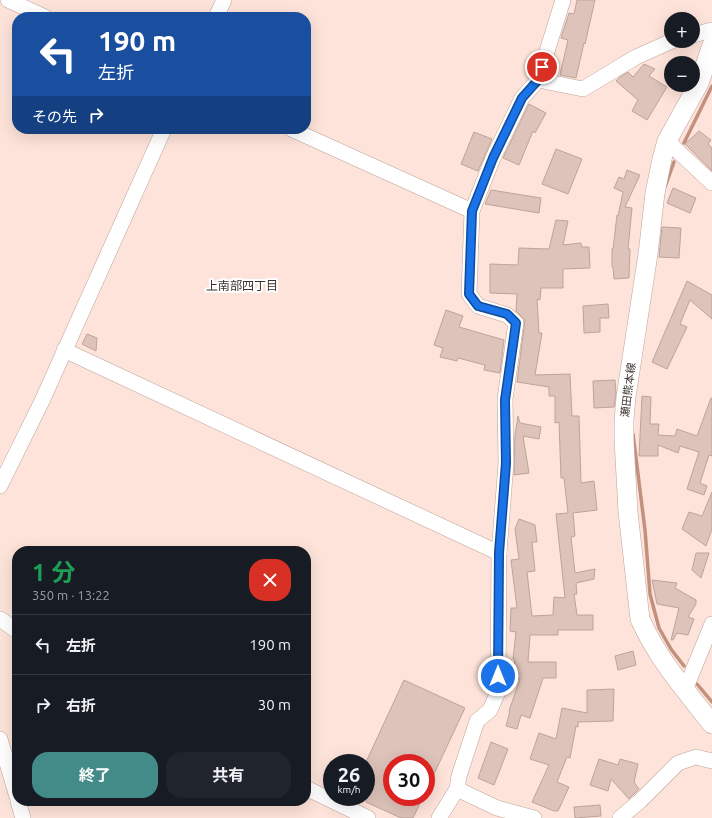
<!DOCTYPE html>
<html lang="ja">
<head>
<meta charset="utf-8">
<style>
  :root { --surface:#171b24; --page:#20242c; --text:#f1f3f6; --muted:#9ea1a6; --line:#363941; --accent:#438b88 }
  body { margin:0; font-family:Ubuntu,"Noto Sans JP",sans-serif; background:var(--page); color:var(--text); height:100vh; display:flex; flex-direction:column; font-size:15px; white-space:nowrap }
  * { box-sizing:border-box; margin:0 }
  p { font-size:13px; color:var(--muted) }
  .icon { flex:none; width:22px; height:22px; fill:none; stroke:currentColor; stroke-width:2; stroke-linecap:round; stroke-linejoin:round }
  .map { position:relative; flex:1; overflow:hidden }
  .drawer { position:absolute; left:12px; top:546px; width:299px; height:260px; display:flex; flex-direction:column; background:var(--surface); border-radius:16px; box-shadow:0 4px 16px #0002 }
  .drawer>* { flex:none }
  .top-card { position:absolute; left:12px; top:12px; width:299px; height:122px; border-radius:16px; box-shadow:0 4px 16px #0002; background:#1a4fa0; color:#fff; overflow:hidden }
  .buttons { position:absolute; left:664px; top:12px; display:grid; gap:8px }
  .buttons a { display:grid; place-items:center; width:36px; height:36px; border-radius:50%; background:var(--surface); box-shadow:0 4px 16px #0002; font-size:20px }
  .speed { position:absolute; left:323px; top:754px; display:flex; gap:8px; font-size:20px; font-weight:700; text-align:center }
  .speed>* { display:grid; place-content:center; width:52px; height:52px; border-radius:50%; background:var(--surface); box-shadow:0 4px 16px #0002; line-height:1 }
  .speed small { font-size:10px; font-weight:400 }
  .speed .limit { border:6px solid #d22; background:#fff; color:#111 }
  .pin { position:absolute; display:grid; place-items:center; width:34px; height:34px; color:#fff; margin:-17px; border:2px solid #fff; border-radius:50%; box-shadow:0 1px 4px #0007 }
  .me { position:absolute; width:44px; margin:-22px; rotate:0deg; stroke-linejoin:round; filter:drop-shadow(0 0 3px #0008) }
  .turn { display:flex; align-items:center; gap:14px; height:84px; padding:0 20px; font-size:18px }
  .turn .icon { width:52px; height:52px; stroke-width:2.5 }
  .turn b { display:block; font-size:28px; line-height:34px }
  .then { display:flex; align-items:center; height:38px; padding:0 20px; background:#0003; gap:8px; font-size:15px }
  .round { display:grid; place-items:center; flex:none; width:42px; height:42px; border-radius:16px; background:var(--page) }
  .headline { display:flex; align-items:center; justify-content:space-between; height:68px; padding:0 20px }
  h1 { font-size:24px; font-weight:700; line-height:30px; color:#1e9e55 }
  .cta { display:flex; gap:8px; margin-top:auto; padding:8px 20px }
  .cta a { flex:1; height:46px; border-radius:16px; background:var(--accent); color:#fff; font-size:16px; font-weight:700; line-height:46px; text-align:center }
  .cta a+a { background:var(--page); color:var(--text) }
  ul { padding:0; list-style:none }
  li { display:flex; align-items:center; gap:12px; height:60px; padding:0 20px; border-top:1px solid var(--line) }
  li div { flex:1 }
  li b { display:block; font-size:15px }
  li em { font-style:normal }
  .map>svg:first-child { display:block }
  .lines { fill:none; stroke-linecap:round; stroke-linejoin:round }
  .stream { stroke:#c2917e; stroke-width:3.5 }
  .building { fill:#ddc3ba; stroke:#bda49a }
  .minor-casing { stroke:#bda49b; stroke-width:16 }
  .major-casing { stroke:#bda49b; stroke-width:20 }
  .minor { stroke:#fff; stroke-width:15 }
  .major { stroke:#fff; stroke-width:19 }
  .route-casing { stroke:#114b97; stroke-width:10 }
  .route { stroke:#1a73e8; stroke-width:7 }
  .labels { text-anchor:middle; stroke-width:4; stroke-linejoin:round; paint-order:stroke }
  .street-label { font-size:11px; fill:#3c322e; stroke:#fff }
  .neighbourhood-label { font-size:12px; fill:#3c322e; stroke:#fff }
</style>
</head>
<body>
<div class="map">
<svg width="712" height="818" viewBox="0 0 712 818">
  <rect width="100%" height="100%" fill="#fde3d9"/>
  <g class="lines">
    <g class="stream">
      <path d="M 684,143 L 712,86"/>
      <path d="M 665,187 L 674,162"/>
      <path d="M 633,434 L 645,530 L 650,594 L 659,628 L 671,649 L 684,666"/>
      <path d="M 697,684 L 712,702"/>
    </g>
  </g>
  <g class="building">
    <path d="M 577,0 L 595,0 L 585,44 L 584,43 L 576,78 L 560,75 L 568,40 L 561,38 L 569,13 L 574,14 Z"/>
    <path d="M 644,64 L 655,69 L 649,76 L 667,87 L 647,120 L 632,111 L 638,100 L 616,81 L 620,77 L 628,72 L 633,77 Z"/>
    <path d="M 529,104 L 546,113 L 535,133 L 533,131 L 519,165 L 503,158 Z"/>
    <path d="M 699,131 L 711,140 L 708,144 L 712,148 L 712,171 L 685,144 Z"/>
    <path d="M 474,132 L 492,139 L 478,171 L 461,164 Z"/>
    <path d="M 556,149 L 582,159 L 568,194 L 542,184 Z"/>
    <path d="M 627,170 L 640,175 L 625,207 L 632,208 L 628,249 L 630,249 L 629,278 L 614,279 L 613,267 L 612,267 L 612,249 L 613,249 L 617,215 L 618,216 L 623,192 L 614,188 L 619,177 L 624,179 Z"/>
    <path d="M 673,188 L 696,198 L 690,213 L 667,203 Z"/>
    <path d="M 491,190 L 541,198 L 539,213 L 485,204 Z"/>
    <path d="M 556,220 L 568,221 L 563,245 L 581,243 L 582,247 L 589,247 L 590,268 L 563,269 L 563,288 L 541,288 L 540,300 L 537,299 L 539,333 L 542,333 L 535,375 L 570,374 L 572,416 L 579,416 L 581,483 L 594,481 L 597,510 L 573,513 L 575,536 L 571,537 L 575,573 L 595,569 L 594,579 L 576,583 L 577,594 L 574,594 L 577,615 L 593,615 L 593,630 L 558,630 L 558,635 L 530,635 L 528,662 L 556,662 L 556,678 L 543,678 L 530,718 L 521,715 L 517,729 L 506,726 L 510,711 L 509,711 L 520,679 L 513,678 L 515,659 L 513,659 L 516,632 L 510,631 L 511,608 L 517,608 L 511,560 L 519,559 L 515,529 L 519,519 L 535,525 L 537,542 L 532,542 L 535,571 L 527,572 L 532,616 L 553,615 L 554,597 L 565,598 L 556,514 L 568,513 L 564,478 L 561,478 L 559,422 L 555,423 L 555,396 L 549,396 L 549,387 L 517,382 L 525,320 L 516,311 L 517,294 L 490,293 L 490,264 L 518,265 L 519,248 L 549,249 Z"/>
    <path d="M 662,227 L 681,228 L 679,258 L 659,257 Z"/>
    <path d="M 687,281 L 712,295 L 712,319 L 690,300 L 680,324 L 687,327 L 667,369 L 652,362 Z"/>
    <path d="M 608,304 L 609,318 L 600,318 L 600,332 L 584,333 L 583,306 Z"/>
    <path d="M 446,310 L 463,316 L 459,327 L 504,340 L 500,373 L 484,370 L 485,365 L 458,358 L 457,361 L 440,357 L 443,348 L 434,345 Z"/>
    <path d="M 87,334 L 97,338 L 96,351 L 82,344 Z"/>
    <path d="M 615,380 L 616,393 L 614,407 L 594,408 L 593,381 Z"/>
    <path d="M 642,396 L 651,397 L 650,424 L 659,424 L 658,435 L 675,436 L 677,429 L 697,436 L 711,398 L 712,398 L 712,456 L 709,455 L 700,483 L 707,486 L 704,495 L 687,489 L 699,452 L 680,446 L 678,453 L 658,445 L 658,456 L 639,456 Z"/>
    <path d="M 518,416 L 520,423 L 541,427 L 539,439 L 523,436 L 529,473 L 514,475 L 515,435 Z"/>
    <path d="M 712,492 L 712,529 L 706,546 L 682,529 L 689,512 L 702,516 Z"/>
    <path d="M 696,553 L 709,553 L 701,578 L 692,570 Z"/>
    <path d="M 652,580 L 677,583 L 675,588 L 696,600 L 696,604 L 688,617 L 694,619 L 688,635 L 677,633 L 673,640 L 671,640 L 679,608 L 657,604 Z"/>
    <path d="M 633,651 L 636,665 L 618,670 L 615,656 Z"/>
    <path d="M 404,680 L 465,708 L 426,791 L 426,763 L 392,763 L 392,797 L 423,797 L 413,818 L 401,818 L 366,802 L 366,762 Z"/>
    <path d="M 614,689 L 613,721 L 578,722 L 578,727 L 576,726 L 570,758 L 567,757 L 557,782 L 569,787 L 558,811 L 554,811 L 532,802 L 549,765 L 530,759 L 539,733 L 556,739 L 562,708 L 587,713 L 587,690 Z"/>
    <path d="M 491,742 L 508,749 L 494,785 L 478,778 Z"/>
    <path d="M 599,759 L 618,765 L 620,759 L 638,764 L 634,782 L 639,789 L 629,799 L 611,779 L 608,791 L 590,785 Z"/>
    <path d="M 600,805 L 601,816 L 575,818 L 574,807 Z"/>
  </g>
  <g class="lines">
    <defs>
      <g id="minor">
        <path d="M 8,0 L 45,17"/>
        <path d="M 216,17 L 224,0"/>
        <path d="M 693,35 L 712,30"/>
        <path d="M 538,80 L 583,89 L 636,57 L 672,41"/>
        <path d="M 291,129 L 472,211"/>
        <path d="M 667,141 L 712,183"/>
        <path d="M 64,350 L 499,553"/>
        <path d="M 0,486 L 42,401 L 164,129"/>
        <path d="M 0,619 L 17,631"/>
        <path d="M 685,690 L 712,624"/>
        <path d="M 0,739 L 17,797"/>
        <path d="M 306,788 L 368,818"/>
        <path d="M 457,789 L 497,808 L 534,818"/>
        <path d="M 18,801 L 23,818"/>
        <path d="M 439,818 L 457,789 L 459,776 L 477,721 L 490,710 L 498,692 L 499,553 L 506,463 L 505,399 L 516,323 L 507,315 L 478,306 L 469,294 L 472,211 L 493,158 L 522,98 L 538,80 L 563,0"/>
        <path d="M 620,818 L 640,801 L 678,763 L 696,757 L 712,761"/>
      </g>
      <path id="major" d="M 712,45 L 699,83 L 667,141 L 662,159 L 655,193 L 648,254 L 626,397 L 624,420 L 624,440 L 628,512 L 640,619 C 657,658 686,691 712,724"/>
    </defs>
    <use href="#minor" class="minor-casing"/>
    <use href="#major" class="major-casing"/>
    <use href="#minor" class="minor"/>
    <use href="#major" class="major"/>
  </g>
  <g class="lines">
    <defs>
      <path id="route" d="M 498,676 L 499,553 L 506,463 L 505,400 L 516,323 L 507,314 L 478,306 L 469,294 L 472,211 L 493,158 L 522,98 L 538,80 L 542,67"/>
    </defs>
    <use href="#route" class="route-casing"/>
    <use href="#route" class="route"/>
  </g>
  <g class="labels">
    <g class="street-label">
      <text transform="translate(628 390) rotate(-83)" y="4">瀬田熊本線</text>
    </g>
    <g class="neighbourhood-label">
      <text x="242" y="290">上南部四丁目</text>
    </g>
  </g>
</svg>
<div class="buttons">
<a>+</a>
<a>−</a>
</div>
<div class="speed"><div>26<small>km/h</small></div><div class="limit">30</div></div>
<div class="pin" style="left:542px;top:67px;background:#d93025"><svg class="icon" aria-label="arrive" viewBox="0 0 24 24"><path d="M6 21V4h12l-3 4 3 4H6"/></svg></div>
<svg class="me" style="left:498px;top:676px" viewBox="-20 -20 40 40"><circle r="17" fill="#1a73e8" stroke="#fff" stroke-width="3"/><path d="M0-11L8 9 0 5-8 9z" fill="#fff"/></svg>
<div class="top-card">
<div class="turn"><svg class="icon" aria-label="left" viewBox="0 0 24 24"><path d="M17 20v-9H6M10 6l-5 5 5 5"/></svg><div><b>190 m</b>左折</div></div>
<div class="then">その先<svg class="icon" aria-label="right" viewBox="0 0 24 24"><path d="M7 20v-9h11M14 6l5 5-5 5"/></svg></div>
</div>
<section class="drawer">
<div class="headline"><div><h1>1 分</h1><p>350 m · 13:22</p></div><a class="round" style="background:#d93025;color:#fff"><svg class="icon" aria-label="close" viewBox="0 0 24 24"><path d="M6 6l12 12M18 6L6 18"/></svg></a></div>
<ul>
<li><svg class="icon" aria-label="left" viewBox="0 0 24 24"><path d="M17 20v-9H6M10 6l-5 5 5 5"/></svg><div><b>左折</b></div><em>190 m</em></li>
<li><svg class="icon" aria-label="right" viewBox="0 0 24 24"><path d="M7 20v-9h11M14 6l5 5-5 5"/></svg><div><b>右折</b></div><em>30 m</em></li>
</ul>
<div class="cta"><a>終了</a><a>共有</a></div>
</section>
</div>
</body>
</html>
